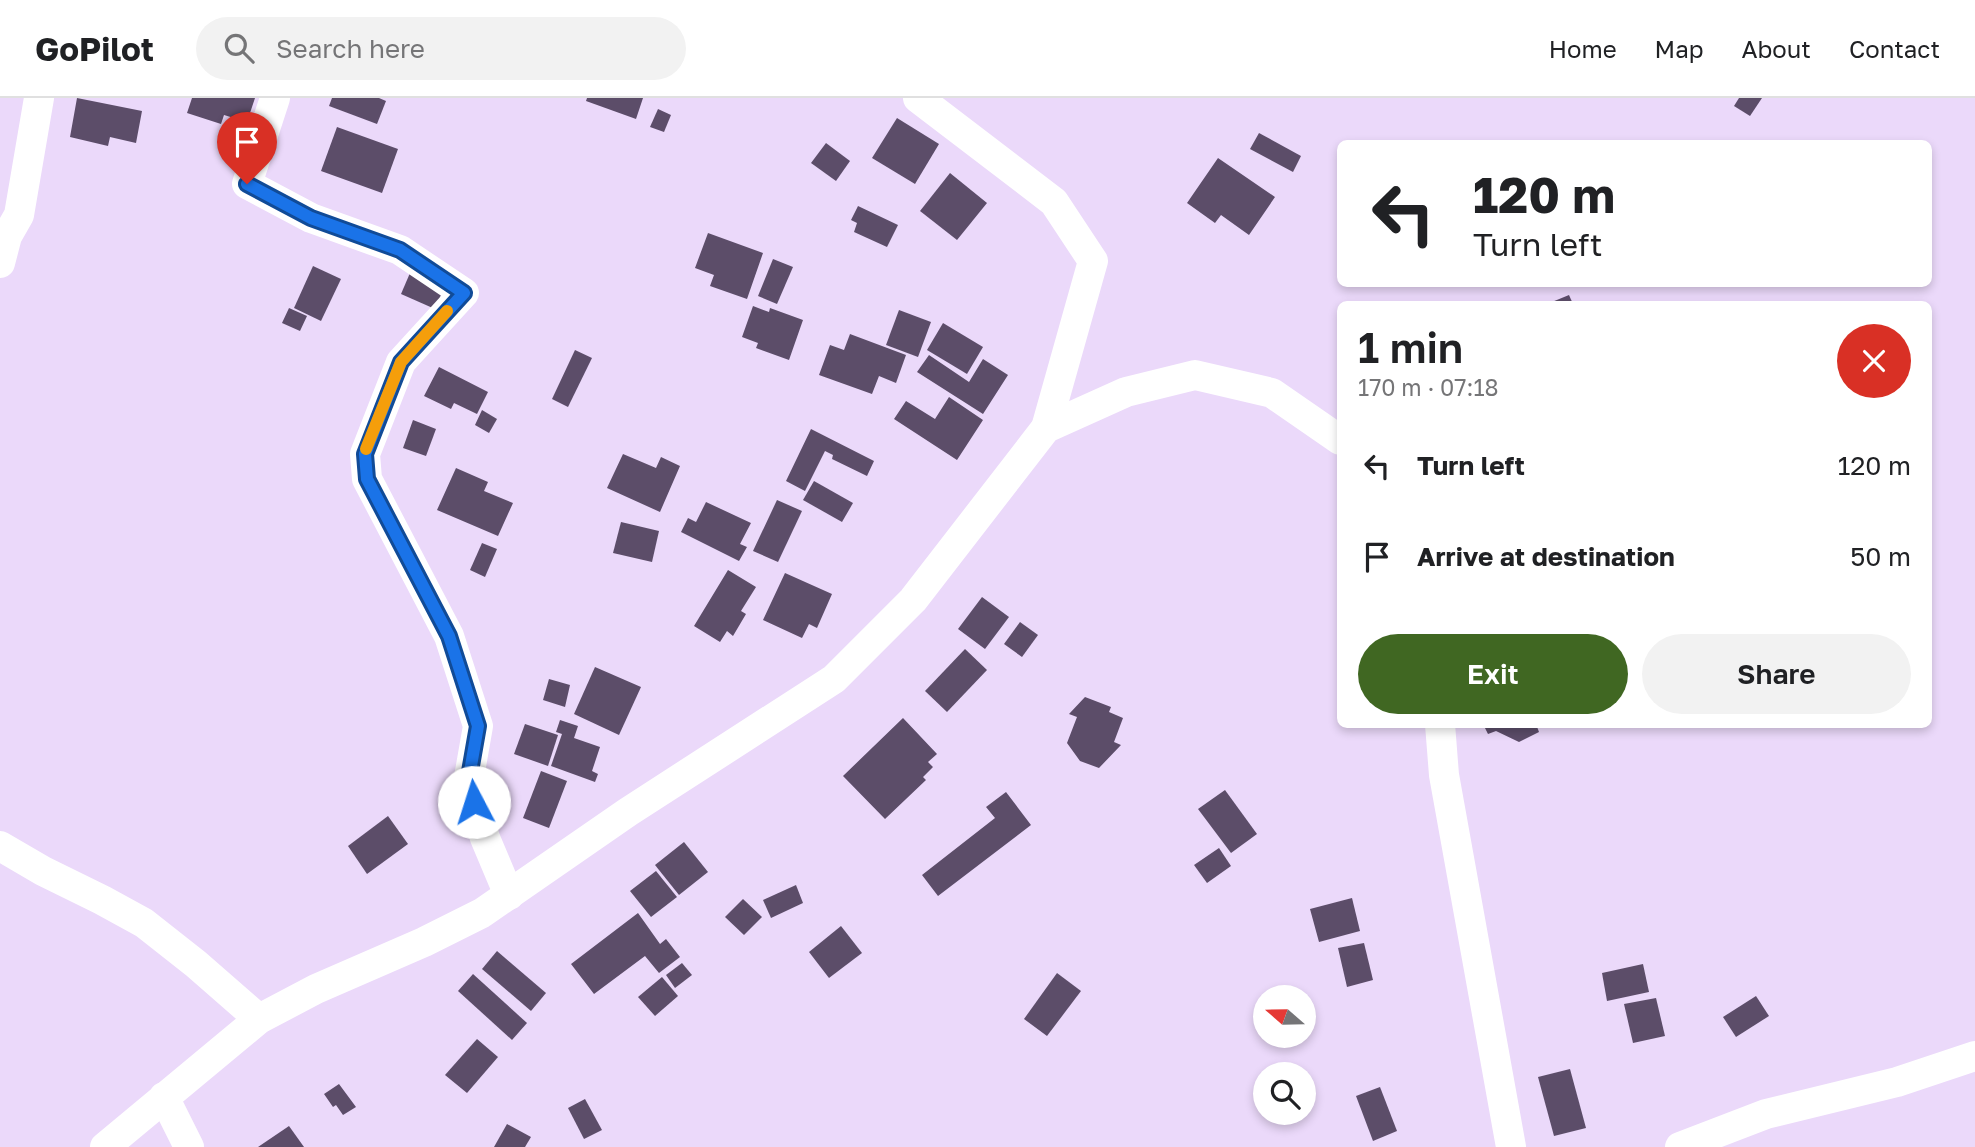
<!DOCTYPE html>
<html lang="en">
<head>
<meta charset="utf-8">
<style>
  :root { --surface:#fff; --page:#f2f2f2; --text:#202124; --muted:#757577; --line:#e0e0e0; --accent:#406722 }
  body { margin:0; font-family:"Golos Text",sans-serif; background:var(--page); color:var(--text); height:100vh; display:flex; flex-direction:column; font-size:26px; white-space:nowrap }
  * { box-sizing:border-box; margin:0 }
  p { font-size:23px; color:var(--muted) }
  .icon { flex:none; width:38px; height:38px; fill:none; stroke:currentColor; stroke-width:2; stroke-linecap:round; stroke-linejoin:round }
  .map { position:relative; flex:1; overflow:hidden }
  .side { position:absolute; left:1337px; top:203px; width:595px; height:427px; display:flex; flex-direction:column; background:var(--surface); border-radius:10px; box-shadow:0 4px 10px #0003 }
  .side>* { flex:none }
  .guide { position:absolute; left:1337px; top:42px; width:595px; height:147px; border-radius:10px; box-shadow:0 4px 10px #0003; background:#fff; color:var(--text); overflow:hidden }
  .needle { width:46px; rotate:290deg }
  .tools { position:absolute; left:1253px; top:887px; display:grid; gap:14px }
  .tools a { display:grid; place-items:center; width:63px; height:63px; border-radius:50%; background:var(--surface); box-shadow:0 4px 10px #0003; font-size:35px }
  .pin { position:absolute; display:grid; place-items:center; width:60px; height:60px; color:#fff; margin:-72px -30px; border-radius:50% 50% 50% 0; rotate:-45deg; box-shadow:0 0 7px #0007 }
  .pin .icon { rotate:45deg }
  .me { position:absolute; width:77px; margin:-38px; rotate:355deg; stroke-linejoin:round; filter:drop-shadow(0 0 5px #0008) }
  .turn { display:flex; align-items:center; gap:24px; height:147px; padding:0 21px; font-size:32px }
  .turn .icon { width:91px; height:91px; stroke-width:2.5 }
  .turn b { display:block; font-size:49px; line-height:60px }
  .round { display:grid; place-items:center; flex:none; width:74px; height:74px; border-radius:37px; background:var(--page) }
  .overview { display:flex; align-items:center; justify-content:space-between; height:119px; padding:0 21px }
  h1 { font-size:42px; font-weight:600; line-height:52px }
  .primary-button { display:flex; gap:14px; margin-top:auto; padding:14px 21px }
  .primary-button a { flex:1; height:80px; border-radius:42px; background:var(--accent); color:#fff; font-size:28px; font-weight:600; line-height:80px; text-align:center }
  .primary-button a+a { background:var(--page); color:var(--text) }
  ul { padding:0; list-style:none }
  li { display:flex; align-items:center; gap:21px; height:91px; padding:0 21px }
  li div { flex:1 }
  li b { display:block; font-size:26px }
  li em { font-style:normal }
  header { display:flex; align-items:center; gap:42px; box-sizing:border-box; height:98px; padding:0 35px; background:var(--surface); border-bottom:2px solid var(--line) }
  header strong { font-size:33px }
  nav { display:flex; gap:38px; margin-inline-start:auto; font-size:24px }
  .search { width:490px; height:63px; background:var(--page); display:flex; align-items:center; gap:18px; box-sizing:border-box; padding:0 24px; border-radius:38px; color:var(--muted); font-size:26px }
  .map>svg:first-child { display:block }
  .building { fill:#5c4d69 }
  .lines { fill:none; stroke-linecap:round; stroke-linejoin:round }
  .street { stroke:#fff; stroke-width:30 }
  .route-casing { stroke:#114b97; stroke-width:18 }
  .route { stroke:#1a73e8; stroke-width:12 }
  .slow { stroke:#f59e0b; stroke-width:12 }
</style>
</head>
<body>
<header>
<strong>GoPilot</strong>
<div class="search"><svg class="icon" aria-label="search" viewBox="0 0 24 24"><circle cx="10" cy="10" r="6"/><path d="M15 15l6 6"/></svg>Search here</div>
<nav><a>Home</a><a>Map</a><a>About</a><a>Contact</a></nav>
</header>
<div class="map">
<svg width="1975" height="1049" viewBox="0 0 1975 1049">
  <rect width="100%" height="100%" fill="#ebd9fa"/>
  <g class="building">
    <path d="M 77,0 L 142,13 L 136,45 L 110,39 L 108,48 L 70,39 Z"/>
    <path d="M 192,0 L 255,0 L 247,24 L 224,17 L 221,26 L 187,15 Z"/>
    <path d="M 332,0 L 379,0 L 386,3 L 377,26 L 329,8 Z"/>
    <path d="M 587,0 L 643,0 L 636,21 L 586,3 Z"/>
    <path d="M 1739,0 L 1762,0 L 1750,18 L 1734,8 Z"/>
    <path d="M 658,11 L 671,17 L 664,34 L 650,29 Z"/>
    <path d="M 897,20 L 939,46 L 915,86 L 872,60 Z"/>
    <path d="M 337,29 L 398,51 L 382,95 L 321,73 Z"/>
    <path d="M 1259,35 L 1301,58 L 1293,74 L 1250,51 Z"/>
    <path d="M 826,45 L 850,63 L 836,83 L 811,65 Z"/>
    <path d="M 1218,60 L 1275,99 L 1249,137 L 1221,117 L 1215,125 L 1187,105 Z"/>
    <path d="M 950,75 L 987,105 L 957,142 L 920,113 Z"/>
    <path d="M 858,108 L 898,127 L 887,149 L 854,134 L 857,125 L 851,122 Z"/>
    <path d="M 708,135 L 763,155 L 747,201 L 710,188 L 714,177 L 695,170 Z"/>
    <path d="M 773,161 L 793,169 L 777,206 L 758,198 Z"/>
    <path d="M 313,168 L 341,181 L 321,223 L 294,210 Z"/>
    <path d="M 410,175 L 444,190 L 435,211 L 401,196 Z"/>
    <path d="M 1569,197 L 1573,206 L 1547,206 Z"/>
    <path d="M 753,208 L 769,214 L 770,210 L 803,222 L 789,262 L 756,250 L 758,245 L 742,239 Z"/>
    <path d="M 289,210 L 307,218 L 300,233 L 282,225 Z"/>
    <path d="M 899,212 L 931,224 L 918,259 L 886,247 Z"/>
    <path d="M 943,225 L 983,249 L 967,276 L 927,252 Z"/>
    <path d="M 850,236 L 906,257 L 896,285 L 879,278 L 872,296 L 819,277 L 830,247 L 844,252 Z"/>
    <path d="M 575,252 L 592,260 L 568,309 L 552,301 Z"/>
    <path d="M 929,257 L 969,284 L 983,261 L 1008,277 L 983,316 L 917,274 Z"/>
    <path d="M 439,269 L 488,294 L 477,316 L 454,305 L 451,311 L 424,298 Z"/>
    <path d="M 949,299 L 983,322 L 957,362 L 894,321 L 906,303 L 935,321 Z"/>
    <path d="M 482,312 L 497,321 L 489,335 L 475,327 Z"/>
    <path d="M 413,322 L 436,331 L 426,358 L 403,350 Z"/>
    <path d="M 811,331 L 874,363 L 867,378 L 832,361 L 833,357 L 825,353 L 805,393 L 786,383 Z"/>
    <path d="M 623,356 L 656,370 L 661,359 L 680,368 L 660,414 L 607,390 Z"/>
    <path d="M 456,370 L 488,384 L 484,393 L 513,405 L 498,438 L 437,412 Z"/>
    <path d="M 814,383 L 853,405 L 842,424 L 803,402 Z"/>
    <path d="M 777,402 L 802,413 L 778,464 L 753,453 Z"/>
    <path d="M 706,404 L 751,425 L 740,446 L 747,449 L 739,463 L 681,434 L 688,420 L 696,424 Z"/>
    <path d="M 621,424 L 659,433 L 652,464 L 613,455 Z"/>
    <path d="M 482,445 L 497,451 L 485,479 L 470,472 Z"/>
    <path d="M 728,472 L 756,489 L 741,513 L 746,516 L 733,538 L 727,533 L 720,544 L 694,528 Z"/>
    <path d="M 785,475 L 832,496 L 817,530 L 809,526 L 802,540 L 763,522 Z"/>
    <path d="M 982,499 L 1009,519 L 985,551 L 958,531 Z"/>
    <path d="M 1020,524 L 1038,537 L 1022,559 L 1004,546 Z"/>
    <path d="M 965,551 L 987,572 L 947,614 L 925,593 Z"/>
    <path d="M 595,569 L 641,589 L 619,637 L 574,616 Z"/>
    <path d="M 549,581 L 570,587 L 565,609 L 543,602 Z"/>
    <path d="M 1085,599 L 1111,609 L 1109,614 L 1123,620 L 1114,644 L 1121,647 L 1099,670 L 1080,663 L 1067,645 L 1077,619 L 1069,616 Z"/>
    <path d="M 903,620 L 937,656 L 928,664 L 933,669 L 923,679 L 926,682 L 885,721 L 843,678 Z"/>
    <path d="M 560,622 L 578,628 L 574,640 L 600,649 L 592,673 L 598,676 L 595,684 L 551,668 L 562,636 L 556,634 Z"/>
    <path d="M 525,626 L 558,637 L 548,668 L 514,656 Z"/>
    <path d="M 1483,626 L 1536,626 L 1539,634 L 1519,644 L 1496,633 L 1488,636 Z"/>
    <path d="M 541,673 L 567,683 L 549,730 L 523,720 Z"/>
    <path d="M 1225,692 L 1257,736 L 1231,755 L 1198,711 Z"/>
    <path d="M 1006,694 L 1031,727 L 938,798 L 922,777 L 995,720 L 986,709 Z"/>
    <path d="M 388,718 L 408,746 L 367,776 L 348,748 Z"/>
    <path d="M 684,744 L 708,774 L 679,797 L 655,767 Z"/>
    <path d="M 1219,750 L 1231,768 L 1207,785 L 1194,767 Z"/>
    <path d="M 656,773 L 677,799 L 651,819 L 630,793 Z"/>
    <path d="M 796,787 L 803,805 L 771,820 L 763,802 Z"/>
    <path d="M 1352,800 L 1360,833 L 1319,844 L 1310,811 Z"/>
    <path d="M 743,801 L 762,819 L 744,837 L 725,819 Z"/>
    <path d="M 638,815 L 660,846 L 666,841 L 680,859 L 659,875 L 645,858 L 594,896 L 571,866 Z"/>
    <path d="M 841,828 L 862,855 L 829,880 L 809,854 Z"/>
    <path d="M 1364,845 L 1373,882 L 1347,889 L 1338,850 Z"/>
    <path d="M 497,853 L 546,895 L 531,913 L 482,871 Z"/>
    <path d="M 682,865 L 692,877 L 675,890 L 666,877 Z"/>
    <path d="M 1643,866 L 1649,894 L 1607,903 L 1602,875 Z"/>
    <path d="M 1057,875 L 1081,893 L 1047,938 L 1024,921 Z"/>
    <path d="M 473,876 L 527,925 L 512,942 L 458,893 Z"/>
    <path d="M 662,879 L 678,898 L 655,918 L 638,899 Z"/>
    <path d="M 1756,898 L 1769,918 L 1736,939 L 1723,919 Z"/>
    <path d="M 1656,900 L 1665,938 L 1633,945 L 1624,906 Z"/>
    <path d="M 477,941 L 498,959 L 467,995 L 445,977 Z"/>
    <path d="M 1570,971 L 1586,1030 L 1554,1038 L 1538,979 Z"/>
    <path d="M 339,986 L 356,1009 L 343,1017 L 336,1007 L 333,1009 L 324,996 Z"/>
    <path d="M 1380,989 L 1397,1033 L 1373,1043 L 1356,998 Z"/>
    <path d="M 585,1001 L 602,1032 L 584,1041 L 568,1010 Z"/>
    <path d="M 507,1026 L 531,1039 L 525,1049 L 494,1049 Z"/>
    <path d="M 289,1028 L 304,1049 L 258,1049 Z"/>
  </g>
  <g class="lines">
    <g class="street">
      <path d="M 275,0 L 247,86 L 311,120 L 400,152 L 464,195 L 401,264 L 365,356 L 367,381 L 449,538 L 478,628 L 468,685 L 485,740 L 509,797"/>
      <path d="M 918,0 L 1054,104 L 1093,163 L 1046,330"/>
      <path d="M 0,165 L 7,138 L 19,117 L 39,0"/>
      <path d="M 1440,626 L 1444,677 L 1511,1049"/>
      <path d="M 0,748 L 43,773 L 102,802 L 144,825 L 196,866 L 259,921"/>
      <path d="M 164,999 L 189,1049"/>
      <path d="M 105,1049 L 259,921 L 316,891 L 424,844 L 482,815 L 628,714 L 834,581 L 913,502 L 1046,330 L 1126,294 L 1195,277 L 1272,295 L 1340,342"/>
      <path d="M 1680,1049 L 1766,1016 L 1897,984 L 1975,958"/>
    </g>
  </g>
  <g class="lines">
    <defs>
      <path id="route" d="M 247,86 L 311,120 L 400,152 L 464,195 L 401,264 L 365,356 L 367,381 L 449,538 L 478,628 L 468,685 L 474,704"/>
    </defs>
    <use href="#route" class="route-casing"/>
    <use href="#route" class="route"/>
    <path class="slow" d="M 366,351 L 401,264 L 447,213"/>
  </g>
</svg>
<div class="tools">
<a><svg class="needle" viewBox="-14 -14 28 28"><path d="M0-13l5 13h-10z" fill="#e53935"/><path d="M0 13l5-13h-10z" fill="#757577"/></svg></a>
<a><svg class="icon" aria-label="search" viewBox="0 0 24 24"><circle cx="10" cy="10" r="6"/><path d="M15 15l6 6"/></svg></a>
</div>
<div class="pin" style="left:247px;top:86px;background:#d93025"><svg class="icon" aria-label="arrive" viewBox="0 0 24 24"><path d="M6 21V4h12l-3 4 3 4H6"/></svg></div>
<svg class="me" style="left:474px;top:704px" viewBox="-20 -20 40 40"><circle r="19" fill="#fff"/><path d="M0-13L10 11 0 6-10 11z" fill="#1a73e8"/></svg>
<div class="guide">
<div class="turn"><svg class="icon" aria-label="left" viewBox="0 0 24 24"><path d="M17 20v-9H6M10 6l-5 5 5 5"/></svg><div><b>120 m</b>Turn left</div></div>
</div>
<section class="side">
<div class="overview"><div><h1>1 min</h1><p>170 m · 07:18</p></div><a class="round" style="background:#d93025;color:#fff"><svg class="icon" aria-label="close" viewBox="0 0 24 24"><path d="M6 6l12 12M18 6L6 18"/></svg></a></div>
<ul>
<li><svg class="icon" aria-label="left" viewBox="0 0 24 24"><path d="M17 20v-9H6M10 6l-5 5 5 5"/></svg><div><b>Turn left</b></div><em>120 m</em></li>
<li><svg class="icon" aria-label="arrive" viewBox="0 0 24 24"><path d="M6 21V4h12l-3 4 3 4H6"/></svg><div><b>Arrive at destination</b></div><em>50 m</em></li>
</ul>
<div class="primary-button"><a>Exit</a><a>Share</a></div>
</section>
</div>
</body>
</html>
